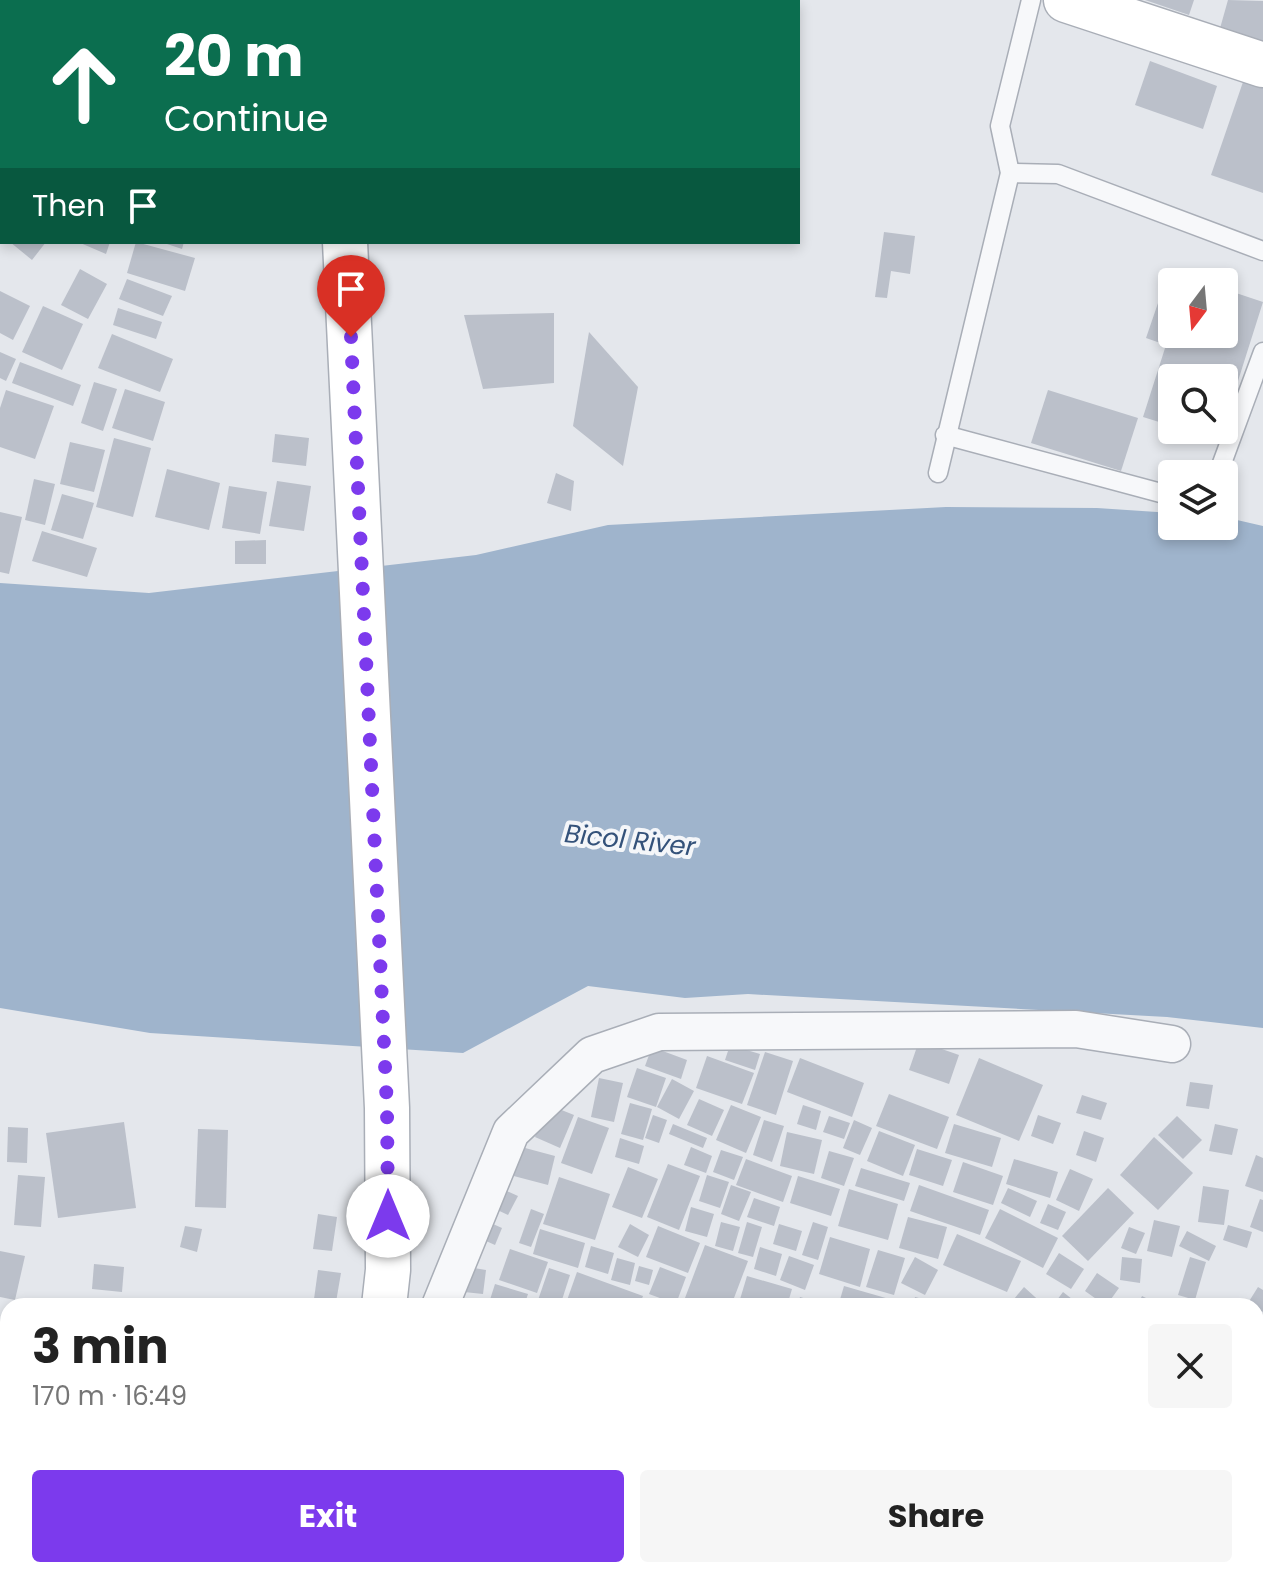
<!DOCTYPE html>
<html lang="en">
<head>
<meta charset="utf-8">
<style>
  :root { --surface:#fff; --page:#f6f6f6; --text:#222; --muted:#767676; --accent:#7c3aed }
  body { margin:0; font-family:Poppins,sans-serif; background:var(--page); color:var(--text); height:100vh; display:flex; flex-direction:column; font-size:30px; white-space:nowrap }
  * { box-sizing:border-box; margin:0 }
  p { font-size:26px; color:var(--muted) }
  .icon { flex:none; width:44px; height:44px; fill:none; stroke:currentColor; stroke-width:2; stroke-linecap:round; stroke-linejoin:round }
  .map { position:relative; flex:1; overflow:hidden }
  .details { position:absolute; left:0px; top:1298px; width:1264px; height:280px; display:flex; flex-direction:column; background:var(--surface); border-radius:24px 24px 0 0; box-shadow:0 4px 12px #0003 }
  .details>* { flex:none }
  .top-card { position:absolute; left:0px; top:0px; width:800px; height:244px; box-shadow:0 4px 12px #0003; background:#0b6e4f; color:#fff; overflow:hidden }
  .needle { width:52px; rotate:196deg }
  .tools { position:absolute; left:1158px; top:268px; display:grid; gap:16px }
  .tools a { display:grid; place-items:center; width:80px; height:80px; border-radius:8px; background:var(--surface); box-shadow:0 4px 12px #0003; font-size:40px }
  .pin { position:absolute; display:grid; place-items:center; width:68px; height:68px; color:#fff; margin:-82px -34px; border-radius:50% 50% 50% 0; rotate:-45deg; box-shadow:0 0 8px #0007 }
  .pin .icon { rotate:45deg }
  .me { position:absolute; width:88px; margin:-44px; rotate:0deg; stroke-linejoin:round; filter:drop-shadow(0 0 6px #0008) }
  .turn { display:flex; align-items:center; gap:28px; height:168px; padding:0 32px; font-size:36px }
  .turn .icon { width:104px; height:104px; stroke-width:2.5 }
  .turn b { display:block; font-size:56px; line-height:68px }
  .then { display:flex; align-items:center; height:76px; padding:0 32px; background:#0003; gap:16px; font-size:30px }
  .round { display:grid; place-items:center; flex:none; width:84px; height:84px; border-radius:8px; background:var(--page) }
  .head { display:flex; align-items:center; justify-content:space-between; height:136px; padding:0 32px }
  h1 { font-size:48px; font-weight:700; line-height:60px }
  .button { display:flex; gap:16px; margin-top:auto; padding:16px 32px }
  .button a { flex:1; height:92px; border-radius:8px; background:var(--accent); color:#fff; font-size:32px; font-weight:700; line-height:92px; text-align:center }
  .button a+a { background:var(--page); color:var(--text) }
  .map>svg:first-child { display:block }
  .water { fill:#9fb4cc }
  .building { fill:#bbc0ca }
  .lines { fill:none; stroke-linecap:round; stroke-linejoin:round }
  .service-casing { stroke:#a9aeb7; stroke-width:21 }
  .minor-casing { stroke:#a9aeb7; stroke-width:39 }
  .tertiary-casing { stroke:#a9aeb7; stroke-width:47 }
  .secondary-casing { stroke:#a9aeb7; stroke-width:47 }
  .service { stroke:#f7f8fa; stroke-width:18 }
  .minor { stroke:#f7f8fa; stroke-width:36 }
  .tertiary { stroke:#f7f8fa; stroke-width:44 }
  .secondary { stroke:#fff; stroke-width:44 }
  .route { stroke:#7c3aed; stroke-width:14; stroke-dasharray:0 25.2 }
  .labels { text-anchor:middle; stroke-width:8; stroke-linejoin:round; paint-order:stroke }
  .water-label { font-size:26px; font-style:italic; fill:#34527a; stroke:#f4f6f9 }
</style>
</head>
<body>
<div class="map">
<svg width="1263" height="1578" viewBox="0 0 1263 1578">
  <rect width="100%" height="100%" fill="#e4e7ec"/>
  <path class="water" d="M 946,507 L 1097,508 L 1172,513 L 1172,526 L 1224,526 L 1224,517 L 1263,526 L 1263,1028 L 1167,1017 L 748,994 L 685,998 L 588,986 L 463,1053 L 150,1033 L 0,1008 L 0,583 L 149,593 L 476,555 L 608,525 Z"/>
  <g class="building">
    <path d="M 1145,0 L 1194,0 L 1189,15 Z"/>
    <path d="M 1228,0 L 1263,1 L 1263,52 L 1217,39 Z"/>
    <path d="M 1150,61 L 1217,86 L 1203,129 L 1135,105 Z"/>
    <path d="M 1244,79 L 1263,85 L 1263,193 L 1211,175 Z"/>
    <path d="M 884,232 L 915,236 L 910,274 L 891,271 L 887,298 L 875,297 Z"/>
    <path d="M 10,242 L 46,242 L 32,260 Z"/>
    <path d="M 78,242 L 110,242 L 106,254 Z"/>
    <path d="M 136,242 L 195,258 L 185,291 L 127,273 Z"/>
    <path d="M 161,242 L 184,242 L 182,249 Z"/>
    <path d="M 80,269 L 107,284 L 88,319 L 61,305 Z"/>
    <path d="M 1169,271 L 1201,281 L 1172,282 L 1172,334 L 1224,334 L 1224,289 L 1263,302 L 1225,422 L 1224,378 L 1172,378 L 1172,426 L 1143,417 L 1166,345 L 1146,338 Z"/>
    <path d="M 127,279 L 172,296 L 163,316 L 119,299 Z"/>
    <path d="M 0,291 L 30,306 L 13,340 L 0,333 Z"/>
    <path d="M 43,306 L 83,324 L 62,370 L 22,352 Z"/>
    <path d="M 118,308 L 162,322 L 156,339 L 113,325 Z"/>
    <path d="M 554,313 L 554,383 L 483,389 L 464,315 Z"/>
    <path d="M 589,332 L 638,387 L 623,466 L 573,426 Z"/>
    <path d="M 112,334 L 173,359 L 160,392 L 98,368 Z"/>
    <path d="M 0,352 L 16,359 L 6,381 L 0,378 Z"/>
    <path d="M 20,362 L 81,385 L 73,406 L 12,383 Z"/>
    <path d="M 94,382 L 117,389 L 103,431 L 81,423 Z"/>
    <path d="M 125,389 L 165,402 L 153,441 L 112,428 Z"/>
    <path d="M 6,390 L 54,406 L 35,459 L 0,447 L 0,408 Z"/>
    <path d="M 1048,390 L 1138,418 L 1121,471 L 1031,443 Z"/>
    <path d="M 1185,430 L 1222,430 L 1218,442 Z"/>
    <path d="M 275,434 L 309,438 L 306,466 L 272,462 Z"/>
    <path d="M 114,438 L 151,448 L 133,517 L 96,507 Z"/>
    <path d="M 70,442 L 105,450 L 94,492 L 60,484 Z"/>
    <path d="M 167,469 L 220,483 L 209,530 L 155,517 Z"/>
    <path d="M 556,473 L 574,481 L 571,511 L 547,503 Z"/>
    <path d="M 34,479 L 55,484 L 45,525 L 25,520 Z"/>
    <path d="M 277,481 L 311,486 L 304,531 L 269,526 Z"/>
    <path d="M 229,486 L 267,492 L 260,534 L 222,528 Z"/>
    <path d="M 62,494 L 94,503 L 83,539 L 51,530 Z"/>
    <path d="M 0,512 L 22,517 L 9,574 L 0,572 Z"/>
    <path d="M 42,531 L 97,548 L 87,577 L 32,561 Z"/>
    <path d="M 266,540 L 266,564 L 235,564 L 235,541 Z"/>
    <path d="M 919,1041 L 959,1055 L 949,1084 L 909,1070 Z"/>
    <path d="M 730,1045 L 760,1054 L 755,1070 L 725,1060 Z"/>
    <path d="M 652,1047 L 687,1060 L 681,1079 L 645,1066 Z"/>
    <path d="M 765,1052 L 793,1061 L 776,1115 L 747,1105 Z"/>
    <path d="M 707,1056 L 754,1073 L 742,1104 L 696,1088 Z"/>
    <path d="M 800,1058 L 864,1083 L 852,1117 L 787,1092 Z"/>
    <path d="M 979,1058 L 1043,1085 L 1019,1141 L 956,1115 Z"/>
    <path d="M 637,1068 L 666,1078 L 656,1107 L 627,1097 Z"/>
    <path d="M 599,1078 L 623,1083 L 614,1122 L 591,1117 Z"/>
    <path d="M 672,1079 L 694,1091 L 679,1119 L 657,1107 Z"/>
    <path d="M 1190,1082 L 1213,1085 L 1209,1109 L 1186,1106 Z"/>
    <path d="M 889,1094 L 949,1117 L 937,1149 L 876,1126 Z"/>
    <path d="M 1082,1095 L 1107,1103 L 1101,1120 L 1076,1113 Z"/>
    <path d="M 699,1099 L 724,1110 L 712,1136 L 687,1125 Z"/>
    <path d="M 630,1103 L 652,1109 L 643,1140 L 621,1134 Z"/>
    <path d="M 549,1105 L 574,1115 L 560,1148 L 535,1137 Z"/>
    <path d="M 731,1105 L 761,1117 L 746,1153 L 716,1140 Z"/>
    <path d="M 803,1105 L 821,1111 L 816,1130 L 797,1124 Z"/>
    <path d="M 653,1115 L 667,1120 L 659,1143 L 645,1138 Z"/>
    <path d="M 1038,1115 L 1061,1123 L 1053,1144 L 1031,1136 Z"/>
    <path d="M 829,1116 L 850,1123 L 844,1139 L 823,1132 Z"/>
    <path d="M 1177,1116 L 1202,1140 L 1183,1159 L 1158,1135 Z"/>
    <path d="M 578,1117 L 609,1128 L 592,1174 L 561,1163 Z"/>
    <path d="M 764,1120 L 784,1126 L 772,1162 L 753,1155 Z"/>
    <path d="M 854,1120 L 872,1128 L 860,1155 L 843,1148 Z"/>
    <path d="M 124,1122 L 136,1208 L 58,1218 L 46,1133 Z"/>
    <path d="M 673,1124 L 707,1138 L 703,1148 L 669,1134 Z"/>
    <path d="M 954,1124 L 1001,1138 L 992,1167 L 945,1153 Z"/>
    <path d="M 1215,1124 L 1238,1129 L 1232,1155 L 1209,1151 Z"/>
    <path d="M 8,1127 L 28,1128 L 27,1163 L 7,1162 Z"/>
    <path d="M 198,1129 L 228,1130 L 226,1208 L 195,1207 Z"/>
    <path d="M 879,1131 L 915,1145 L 903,1176 L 867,1161 Z"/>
    <path d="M 1084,1131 L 1104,1138 L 1096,1162 L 1076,1155 Z"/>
    <path d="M 787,1132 L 822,1140 L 814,1174 L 780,1166 Z"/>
    <path d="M 1154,1137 L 1193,1173 L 1158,1210 L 1120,1175 Z"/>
    <path d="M 620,1138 L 644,1146 L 639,1164 L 615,1157 Z"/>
    <path d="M 514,1145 L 555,1156 L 548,1185 L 506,1174 Z"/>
    <path d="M 691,1147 L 712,1156 L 706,1173 L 684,1165 Z"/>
    <path d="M 917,1149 L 952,1160 L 943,1186 L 909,1175 Z"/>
    <path d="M 721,1150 L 743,1157 L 734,1180 L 713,1172 Z"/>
    <path d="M 829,1151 L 854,1158 L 844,1186 L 821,1178 Z"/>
    <path d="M 1256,1155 L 1263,1158 L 1263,1192 L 1245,1186 Z"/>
    <path d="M 746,1159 L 792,1176 L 783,1202 L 736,1185 Z"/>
    <path d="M 1014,1159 L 1058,1172 L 1050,1198 L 1006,1184 Z"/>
    <path d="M 963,1162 L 1003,1176 L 993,1205 L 953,1192 Z"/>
    <path d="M 668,1164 L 700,1176 L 679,1230 L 647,1217 Z"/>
    <path d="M 628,1167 L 658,1179 L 642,1218 L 612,1207 Z"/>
    <path d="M 861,1168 L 910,1183 L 904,1201 L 855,1186 Z"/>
    <path d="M 1070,1169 L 1093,1179 L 1079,1211 L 1056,1200 Z"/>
    <path d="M 18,1175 L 45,1177 L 41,1227 L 14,1225 Z"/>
    <path d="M 707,1175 L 729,1182 L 720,1208 L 699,1201 Z"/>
    <path d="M 798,1176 L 840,1189 L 831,1216 L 790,1203 Z"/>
    <path d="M 559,1177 L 610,1194 L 595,1240 L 543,1224 Z"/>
    <path d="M 731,1185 L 751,1192 L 739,1221 L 721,1214 Z"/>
    <path d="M 919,1185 L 989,1210 L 980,1235 L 910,1211 Z"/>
    <path d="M 1203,1186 L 1229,1190 L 1224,1225 L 1198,1222 Z"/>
    <path d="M 500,1188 L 518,1196 L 508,1215 L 491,1207 Z"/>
    <path d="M 1008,1188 L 1037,1201 L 1030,1217 L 1001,1203 Z"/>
    <path d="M 1108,1188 L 1134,1213 L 1088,1261 L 1062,1236 Z"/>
    <path d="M 849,1189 L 898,1204 L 888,1240 L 838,1226 Z"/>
    <path d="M 754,1198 L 780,1207 L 774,1226 L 747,1217 Z"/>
    <path d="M 1260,1199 L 1263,1200 L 1263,1232 L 1250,1227 Z"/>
    <path d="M 1048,1204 L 1066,1212 L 1058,1230 L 1040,1223 Z"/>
    <path d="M 691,1207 L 714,1214 L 707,1237 L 685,1231 Z"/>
    <path d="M 531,1209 L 544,1214 L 531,1247 L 519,1243 Z"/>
    <path d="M 1000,1209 L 1058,1238 L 1043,1268 L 985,1238 Z"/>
    <path d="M 318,1214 L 337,1217 L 332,1251 L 313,1249 Z"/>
    <path d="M 908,1217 L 947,1227 L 938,1259 L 899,1248 Z"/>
    <path d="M 1154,1220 L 1180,1226 L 1172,1257 L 1147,1251 Z"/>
    <path d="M 721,1222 L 740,1227 L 733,1251 L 715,1246 Z"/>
    <path d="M 747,1222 L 762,1227 L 753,1257 L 738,1253 Z"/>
    <path d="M 813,1222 L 828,1227 L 818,1260 L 802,1255 Z"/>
    <path d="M 493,1224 L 502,1228 L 495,1245 L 486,1241 Z"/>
    <path d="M 630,1224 L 649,1235 L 638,1257 L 618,1247 Z"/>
    <path d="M 779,1224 L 802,1231 L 796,1251 L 773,1244 Z"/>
    <path d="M 1228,1225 L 1252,1232 L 1247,1248 L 1223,1240 Z"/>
    <path d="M 185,1226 L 202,1229 L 197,1252 L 180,1247 Z"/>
    <path d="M 658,1226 L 700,1243 L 688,1273 L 646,1257 Z"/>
    <path d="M 1129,1227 L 1145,1233 L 1136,1254 L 1121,1248 Z"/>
    <path d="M 540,1229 L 585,1243 L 578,1268 L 533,1254 Z"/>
    <path d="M 1187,1231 L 1216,1246 L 1209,1261 L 1179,1246 Z"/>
    <path d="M 957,1234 L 1021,1261 L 1007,1292 L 943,1265 Z"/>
    <path d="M 830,1237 L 870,1249 L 860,1287 L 819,1274 Z"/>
    <path d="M 705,1245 L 748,1261 L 731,1306 L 682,1306 Z"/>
    <path d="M 591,1246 L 614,1253 L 608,1274 L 585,1267 Z"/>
    <path d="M 760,1247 L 782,1254 L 776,1276 L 754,1269 Z"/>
    <path d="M 510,1249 L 548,1262 L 537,1293 L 499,1280 Z"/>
    <path d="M 878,1250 L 905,1258 L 894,1295 L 866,1287 Z"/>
    <path d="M 0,1251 L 25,1256 L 15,1300 L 0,1297 Z"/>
    <path d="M 1059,1253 L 1084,1269 L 1071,1289 L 1046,1274 Z"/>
    <path d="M 789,1256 L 814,1265 L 805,1290 L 780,1280 Z"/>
    <path d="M 915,1257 L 938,1270 L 925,1295 L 901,1283 Z"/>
    <path d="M 1122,1257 L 1142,1259 L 1140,1283 L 1120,1280 Z"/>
    <path d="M 1190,1257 L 1206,1262 L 1195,1300 L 1178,1295 Z"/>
    <path d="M 617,1258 L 635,1263 L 630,1285 L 611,1280 Z"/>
    <path d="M 94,1264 L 124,1267 L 122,1292 L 92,1289 Z"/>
    <path d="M 639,1266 L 653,1270 L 649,1285 L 635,1281 Z"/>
    <path d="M 468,1267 L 486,1270 L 483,1294 L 464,1292 Z"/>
    <path d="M 660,1267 L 686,1277 L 676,1304 L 649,1294 Z"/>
    <path d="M 549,1268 L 570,1275 L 560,1306 L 536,1306 Z"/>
    <path d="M 318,1270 L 341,1273 L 336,1302 L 314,1299 Z"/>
    <path d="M 577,1272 L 643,1296 L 639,1306 L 565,1306 Z"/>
    <path d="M 1097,1273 L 1119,1288 L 1106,1306 L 1085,1291 Z"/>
    <path d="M 747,1276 L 792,1289 L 787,1306 L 738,1306 Z"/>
    <path d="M 495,1284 L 528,1294 L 524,1306 L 488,1306 Z"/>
    <path d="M 844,1286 L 910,1305 L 910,1306 L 839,1303 Z"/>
    <path d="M 1024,1287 L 1045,1306 L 1008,1306 Z"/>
    <path d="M 1258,1287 L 1263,1290 L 1263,1312 L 1248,1303 Z"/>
    <path d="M 1063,1292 L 1081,1306 L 1054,1304 Z"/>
    <path d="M 1142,1296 L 1156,1303 L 1155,1306 L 1137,1306 Z"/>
    <path d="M 800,1297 L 826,1305 L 825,1306 L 797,1306 Z"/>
    <path d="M 915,1297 L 945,1305 L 945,1306 L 913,1306 Z"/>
    <path d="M 8,1316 L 8,1346 L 0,1342 Z"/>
    <path d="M 1263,1322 L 1263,1351 L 1256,1347 L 1256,1334 Z"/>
    <path d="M 0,1359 L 8,1361 L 8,1382 L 0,1381 Z"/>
    <path d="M 0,1404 L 8,1406 L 4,1435 L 0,1435 Z"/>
  </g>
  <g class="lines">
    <defs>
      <g id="service">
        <path d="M 1010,173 L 1058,174 L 1263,251"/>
        <path d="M 945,435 L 1172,496"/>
        <path d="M 938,473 L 1010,173 L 1000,126 L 1031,0"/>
        <path d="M 1218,474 L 1263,352"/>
      </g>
      <g id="minor">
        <path d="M 440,1306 L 511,1132 L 592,1055 L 659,1032 L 1076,1029 L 1172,1044"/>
        <path d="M 743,1570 L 764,1578"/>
        <path d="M 354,1578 L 367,1570"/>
      </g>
      <g id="tertiary">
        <path d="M 0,1509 L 8,1512"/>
        <path d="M 175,1570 L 204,1578"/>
      </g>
      <g id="secondary">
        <path d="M 1066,0 L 1263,65"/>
        <path d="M 362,2 L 362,0"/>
        <path d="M 345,242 L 387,1108 L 388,1270 L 384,1306"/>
        <path d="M 317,1578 L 320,1570"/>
      </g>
    </defs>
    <use href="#service" class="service-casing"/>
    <use href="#minor" class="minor-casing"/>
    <use href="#tertiary" class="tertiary-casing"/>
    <use href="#secondary" class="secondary-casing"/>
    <use href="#service" class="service"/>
    <use href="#minor" class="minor"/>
    <use href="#tertiary" class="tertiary"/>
    <use href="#secondary" class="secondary"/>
  </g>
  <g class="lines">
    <path class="route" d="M 351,337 L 387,1108 L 388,1216"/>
  </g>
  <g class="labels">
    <g class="water-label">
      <text transform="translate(630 840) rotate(6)" y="9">Bicol River</text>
    </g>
  </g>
</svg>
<div class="tools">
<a><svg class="needle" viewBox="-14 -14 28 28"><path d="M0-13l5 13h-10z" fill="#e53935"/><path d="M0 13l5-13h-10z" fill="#767676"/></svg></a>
<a><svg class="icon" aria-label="search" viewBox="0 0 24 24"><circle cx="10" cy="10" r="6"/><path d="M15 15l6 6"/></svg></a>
<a><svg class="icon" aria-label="layers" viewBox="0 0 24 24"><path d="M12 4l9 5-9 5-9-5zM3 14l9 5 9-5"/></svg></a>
</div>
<div class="pin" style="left:351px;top:337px;background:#d93025"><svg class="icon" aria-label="arrive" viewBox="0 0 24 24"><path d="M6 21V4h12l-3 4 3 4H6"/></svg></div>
<svg class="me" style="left:388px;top:1216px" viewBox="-20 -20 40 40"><circle r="19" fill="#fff"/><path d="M0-13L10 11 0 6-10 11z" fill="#7c3aed"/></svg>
<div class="top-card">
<div class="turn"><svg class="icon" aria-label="ahead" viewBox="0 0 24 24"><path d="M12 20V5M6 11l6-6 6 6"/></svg><div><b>20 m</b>Continue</div></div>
<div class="then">Then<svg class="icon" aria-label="arrive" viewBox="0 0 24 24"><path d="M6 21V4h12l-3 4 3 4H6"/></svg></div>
</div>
<section class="details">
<div class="head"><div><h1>3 min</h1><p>170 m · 16:49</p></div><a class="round"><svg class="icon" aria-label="close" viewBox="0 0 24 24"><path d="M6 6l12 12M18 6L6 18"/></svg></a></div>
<div class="button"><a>Exit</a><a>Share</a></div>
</section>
</div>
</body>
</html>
